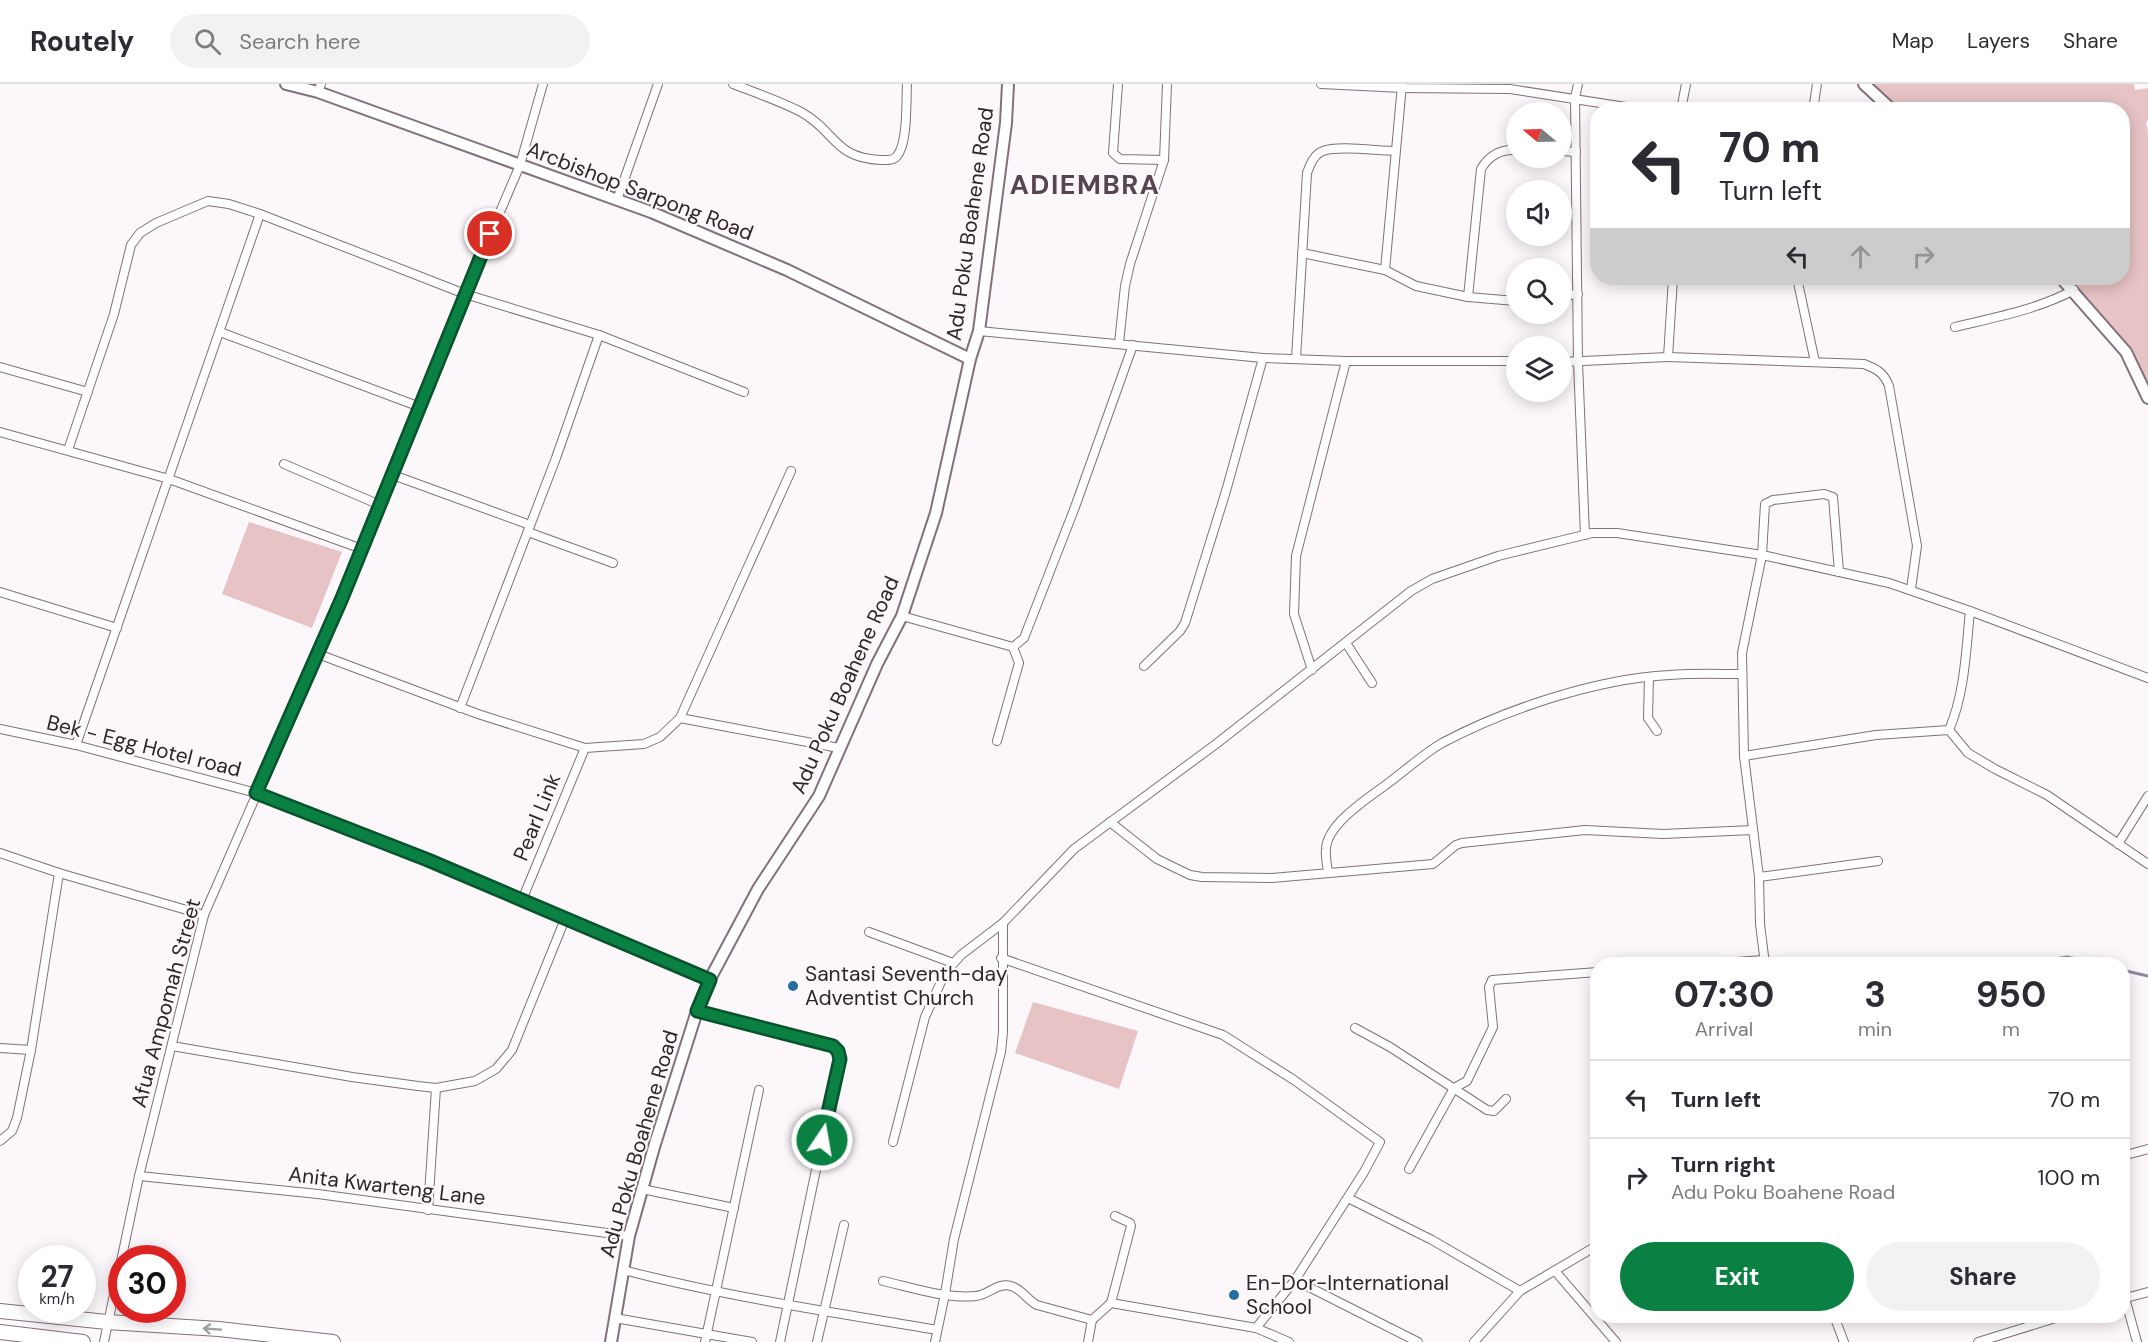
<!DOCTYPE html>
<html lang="en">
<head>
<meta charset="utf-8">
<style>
  :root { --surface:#fff; --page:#f2f2f3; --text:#2b2b33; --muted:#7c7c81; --line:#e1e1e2; --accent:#0b8043 }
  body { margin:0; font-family:"DM Sans",sans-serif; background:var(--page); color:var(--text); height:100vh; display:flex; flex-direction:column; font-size:22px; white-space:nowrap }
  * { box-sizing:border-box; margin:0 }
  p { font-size:20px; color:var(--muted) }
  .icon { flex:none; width:33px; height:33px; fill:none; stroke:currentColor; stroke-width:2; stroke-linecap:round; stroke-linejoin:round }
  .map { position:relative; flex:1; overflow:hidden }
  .panel { position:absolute; left:1590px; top:873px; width:540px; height:366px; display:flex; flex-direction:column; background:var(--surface); border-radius:24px; box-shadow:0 3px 15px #0003 }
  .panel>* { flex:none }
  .hud { position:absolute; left:1590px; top:18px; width:540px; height:183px; border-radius:24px; box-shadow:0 3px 15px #0003; background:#fff; color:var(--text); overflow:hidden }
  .needle { width:39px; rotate:289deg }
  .tools { position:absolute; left:1506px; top:18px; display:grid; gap:12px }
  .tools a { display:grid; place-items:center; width:66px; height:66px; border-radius:50%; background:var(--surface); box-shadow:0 3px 15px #0003; font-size:30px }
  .speed { position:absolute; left:18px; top:1161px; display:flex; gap:12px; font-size:30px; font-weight:700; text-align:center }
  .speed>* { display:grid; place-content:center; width:78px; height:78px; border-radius:50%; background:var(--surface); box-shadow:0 3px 15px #0003; line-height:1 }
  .speed small { font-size:15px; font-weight:400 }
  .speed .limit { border:9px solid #d22; background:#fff; color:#111 }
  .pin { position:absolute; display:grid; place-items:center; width:51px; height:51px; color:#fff; margin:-26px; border:3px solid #fff; border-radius:50%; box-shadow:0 2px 6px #0007 }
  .me { position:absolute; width:66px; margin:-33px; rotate:12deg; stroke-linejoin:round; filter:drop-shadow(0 0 4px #0008) }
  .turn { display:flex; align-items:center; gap:21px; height:126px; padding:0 30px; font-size:27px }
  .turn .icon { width:78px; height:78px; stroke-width:2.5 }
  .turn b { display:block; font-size:42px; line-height:51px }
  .lanes { display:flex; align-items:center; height:57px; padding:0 30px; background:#0003; justify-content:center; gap:30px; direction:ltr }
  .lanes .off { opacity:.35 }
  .eta { display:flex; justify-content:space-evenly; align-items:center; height:102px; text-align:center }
  .eta b { font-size:36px; font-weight:700; line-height:42px }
  .button { display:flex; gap:12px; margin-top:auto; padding:12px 30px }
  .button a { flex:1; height:69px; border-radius:36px; background:var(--accent); color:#fff; font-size:24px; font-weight:700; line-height:69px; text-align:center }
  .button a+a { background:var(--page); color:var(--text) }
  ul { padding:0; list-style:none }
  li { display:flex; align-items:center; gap:18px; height:78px; padding:0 30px; border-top:2px solid var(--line) }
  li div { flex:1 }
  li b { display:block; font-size:22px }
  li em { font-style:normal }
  header { display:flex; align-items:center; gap:36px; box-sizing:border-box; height:84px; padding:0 30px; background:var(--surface); border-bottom:2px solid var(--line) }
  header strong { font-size:28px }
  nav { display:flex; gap:33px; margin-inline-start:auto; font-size:21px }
  .search { width:420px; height:54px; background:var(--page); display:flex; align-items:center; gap:15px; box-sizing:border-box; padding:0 21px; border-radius:33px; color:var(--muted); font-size:22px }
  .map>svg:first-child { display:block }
  .green { fill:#e7c3c5 }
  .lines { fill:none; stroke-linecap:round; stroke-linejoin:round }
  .stream { stroke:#9289a0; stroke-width:3 }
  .minor-casing { stroke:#836f7d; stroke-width:10 }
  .tertiary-casing { stroke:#836f7d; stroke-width:14 }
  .trunk-casing { stroke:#836f7d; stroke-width:16 }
  .minor { stroke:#fff; stroke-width:8 }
  .tertiary { stroke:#fff; stroke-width:10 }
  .trunk { stroke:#fff; stroke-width:14 }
  .oneway { stroke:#a19da0 }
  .route-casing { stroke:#07532c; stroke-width:15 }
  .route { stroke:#0b8043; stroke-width:10 }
  .poi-dot { fill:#256ea2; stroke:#fcf7fb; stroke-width:2 }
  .labels { text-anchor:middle; stroke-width:4.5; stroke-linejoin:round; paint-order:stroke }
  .street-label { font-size:21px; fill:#2e252b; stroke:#fcf7fb }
  .poi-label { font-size:21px; fill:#2e252b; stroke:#fcf7fb; text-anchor:start }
  .district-label { font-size:27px; font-weight:bold; letter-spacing:1.5px; fill:#564451; stroke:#fcf7fb }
</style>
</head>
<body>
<header>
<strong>Routely</strong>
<div class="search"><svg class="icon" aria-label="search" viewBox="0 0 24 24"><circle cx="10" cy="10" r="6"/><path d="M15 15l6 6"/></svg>Search here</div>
<nav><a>Map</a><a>Layers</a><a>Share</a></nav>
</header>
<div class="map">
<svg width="2148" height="1258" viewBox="0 0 2148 1258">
  <rect width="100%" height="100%" fill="#fcf7fb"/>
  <g class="green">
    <path d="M 1866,0 L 2134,0 L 2135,6 L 2148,4 L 2148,37 L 2146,38 L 2148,48 L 2148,297 L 2127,263 L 2068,194 L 2122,194 L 2122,26 L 1893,25 Z"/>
    <path d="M 249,438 L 342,468 L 312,544 L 222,510 Z"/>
    <path d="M 1033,918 L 1138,947 L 1119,1005 L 1015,969 Z"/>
  </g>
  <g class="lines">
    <g class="stream">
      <path d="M 2030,880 L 2067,873 L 2098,880"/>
      <path d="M 2122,886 L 2148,892"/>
    </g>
    <defs>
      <g id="minor">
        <path d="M 733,0 C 756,9 780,17 801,28 C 836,47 833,74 881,76 C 887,76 893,77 897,72 C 908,59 906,17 907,0"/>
        <path d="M 1118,0 L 1113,69 L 1120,75 L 1164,76"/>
        <path d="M 1321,0 L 1402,4 L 1510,5 L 1645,26"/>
        <path d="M 1578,0 L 1575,14 L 1578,278 L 1585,451"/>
        <path d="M 318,8 L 321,0"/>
        <path d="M 1681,26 L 1686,0"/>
        <path d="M 1813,26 L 1817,0"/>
        <path d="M 1562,67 L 1576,68"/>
        <path d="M 617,116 L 658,0"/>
        <path d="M 1302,169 L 1385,186 L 1416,202 L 1468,213 L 1516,217"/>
        <path d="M 1385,186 L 1402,1"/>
        <path d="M 1797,194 L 1815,278"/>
        <path d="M 1562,212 L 1578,210"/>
        <path d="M 1468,213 L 1481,85 C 1489,71 1500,65 1516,66"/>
        <path d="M 1955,243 C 1996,233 2036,226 2074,206"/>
        <path d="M 979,247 L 1263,274 L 1346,277 L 1516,277"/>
        <path d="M 220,248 L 420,323"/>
        <path d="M 1119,259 L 1125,202 L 1130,180 L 1164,76 L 1167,0"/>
        <path d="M 1668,273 L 1864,280 C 1877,285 1884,289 1889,302 L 1917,462 L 1911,505"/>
        <path d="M 1296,275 L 1307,89 C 1310,81 1314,70 1323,67 C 1338,61 1378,67 1395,67"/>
        <path d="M 1562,278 L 1668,273 L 1673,194"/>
        <path d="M 0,283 L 88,308"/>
        <path d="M 0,348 L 169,395 L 362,465"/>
        <path d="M 68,366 L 114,230 L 131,161 L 140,149 L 156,139 L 208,117 L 229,120 L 260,130 L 465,210 L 599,251 L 744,308"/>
        <path d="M 284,380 L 380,421"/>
        <path d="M 393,391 L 530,441"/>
        <path d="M 528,448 L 613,479"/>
        <path d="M 0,508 L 117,544"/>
        <path d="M 902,532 L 1013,563"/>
        <path d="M 1346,559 L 1372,599"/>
        <path d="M 318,570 L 478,630 L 585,664 L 644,660 L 660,653 L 680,634 L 839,664"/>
        <path d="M 1144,582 L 1180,547 L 1185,539 L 1226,407 L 1263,274"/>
        <path d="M 1312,586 L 1294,530 L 1296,472 L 1346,277"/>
        <path d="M 1649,593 L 1648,634 L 1657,647"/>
        <path d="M 460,624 L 556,374 L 599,251"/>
        <path d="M 680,634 L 791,387"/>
        <path d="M 0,645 L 76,661 L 256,709 L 428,776 L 710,895"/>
        <path d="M 1949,646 L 1968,669 L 1995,685 L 2047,711 L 2148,780"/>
        <path d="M 997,657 L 1019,579 L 1013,563 L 1024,554 L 1075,423 L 1133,261"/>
        <path d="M 76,661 L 260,130"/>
        <path d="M 1744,672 L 1876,651 L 1949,646 C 1965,609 1966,566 1970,527"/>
        <path d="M 1110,738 L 1157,775 L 1190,791 L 1202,793 L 1272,794 L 1433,780 L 1456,761 L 1462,759 L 1585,746 L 1663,750 L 1753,746"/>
        <path d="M 2118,760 L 2148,712"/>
        <path d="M 0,769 L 59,789 L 204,831"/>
        <path d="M 1328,788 C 1327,780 1325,772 1326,765 C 1327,740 1368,714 1387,700 C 1405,687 1423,670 1442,659 C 1506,625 1596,595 1669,591 C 1693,589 1718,590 1742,590"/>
        <path d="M 1759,793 L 1878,777"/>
        <path d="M 522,816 L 585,664"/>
        <path d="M 869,848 L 953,879"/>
        <path d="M 1001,874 L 1223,951 L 1294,996 L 1380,1058 L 1364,1088 L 1295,1196 L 1256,1244"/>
        <path d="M 1710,880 L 1763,876"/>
        <path d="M 1765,880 L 1760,840 L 1759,793 L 1744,672 L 1742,569 L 1762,471 L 1765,420 L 1773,416 L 1824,410 L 1833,413 L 1839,488"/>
        <path d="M 697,927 L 833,962 L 840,971 L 780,1258"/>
        <path d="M 1355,944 L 1390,963 L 1487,1026 L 1494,1027 L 1506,1015"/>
        <path d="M 172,962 L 352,993 L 418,1002 L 436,1004 L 475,997 L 496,985 L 512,966 L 565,835"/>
        <path d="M 0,964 L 31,966"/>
        <path d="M 0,1057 L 12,1047 L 17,1034 L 31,966 L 59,789"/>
        <path d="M 893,1058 L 925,933 L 945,889 L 961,871 L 1003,839"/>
        <path d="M 2122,1072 L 2148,1065"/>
        <path d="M 1409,1085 L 1454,1004 L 1467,997 L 1493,943 L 1489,903 L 1492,896 L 1598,888"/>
        <path d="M 139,1092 L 318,1110 L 629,1152"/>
        <path d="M 642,1105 L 734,1124"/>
        <path d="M 1348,1114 L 1432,1156 L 1520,1207"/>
        <path d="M 428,1126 L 436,1004"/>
        <path d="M 623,1186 C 727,1213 832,1228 937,1246"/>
        <path d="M 1555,1187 L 1616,1258"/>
        <path d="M 1295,1196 L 1418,1258"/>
        <path d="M 883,1197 C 913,1204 946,1215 976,1212 C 988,1211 998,1198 1011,1202 C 1022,1205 1027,1216 1037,1221 L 1092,1236"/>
        <path d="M 2125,1214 L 2137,1258"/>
        <path d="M 2122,1215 L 2148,1208"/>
        <path d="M 1111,1219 L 1256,1244 L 1289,1258"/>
        <path d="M 1834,1232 L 1844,1258"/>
        <path d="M 615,1234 L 752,1258"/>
        <path d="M 1092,1236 L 1111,1219 L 1131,1142 L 1130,1139 L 1115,1132"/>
        <path d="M 104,1258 L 139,1092 L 204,831 L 342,514 L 465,210 L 520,81 L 543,0"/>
        <path d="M 705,1258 L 759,1006"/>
        <path d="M 817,1258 L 844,1141"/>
        <path d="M 935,1258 L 945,1210 L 954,1155 L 1001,968 L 1003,948 L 1003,839 L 1074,765 L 1216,660 L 1411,507 L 1432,495 L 1498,472 L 1592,449 L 1617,449 L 1762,471 L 1889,499 L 1970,527 L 2148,594"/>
        <path d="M 1088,1258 L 1092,1236"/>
        <path d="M 1474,1258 L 1520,1207 L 1598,1161"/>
        <path d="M 1978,1258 L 2062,1232"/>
      </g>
      <g id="tertiary">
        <path d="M 286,0 L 318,8 L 651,128 L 787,186 L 970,275"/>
        <path d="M 1864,0 L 1892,26"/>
        <path d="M 2061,194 L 2126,268 L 2148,314"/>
        <path d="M 611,1258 L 629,1152 L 654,1063 L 697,927 L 710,895 L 758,805 L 819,712 L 877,580 L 902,532 L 936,429 L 970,275 L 979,247 L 1006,39 L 1008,0"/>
      </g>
      <g id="trunk">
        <path d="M 0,1227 L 107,1238 L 219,1245 L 333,1258"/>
        <path d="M 0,1248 L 83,1258"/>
      </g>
    </defs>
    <use href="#minor" class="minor-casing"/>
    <use href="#tertiary" class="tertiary-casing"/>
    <use href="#trunk" class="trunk-casing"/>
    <use href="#minor" class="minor"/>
    <use href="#tertiary" class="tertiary"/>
    <use href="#trunk" class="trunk"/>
  </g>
  <defs><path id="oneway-shaft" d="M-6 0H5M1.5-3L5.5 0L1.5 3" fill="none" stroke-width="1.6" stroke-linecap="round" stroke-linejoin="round" transform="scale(1.5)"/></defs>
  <use class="oneway" href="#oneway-shaft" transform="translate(212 1245) rotate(-176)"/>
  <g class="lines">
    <defs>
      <path id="route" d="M 490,150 L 342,514 L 256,709 L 428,776 L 710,896 L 697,927 L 833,962 L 838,967 L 840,975 L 822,1056"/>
    </defs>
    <use href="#route" class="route-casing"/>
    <use href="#route" class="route"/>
  </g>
  <g class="poi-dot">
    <circle cx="793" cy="902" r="6"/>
    <circle cx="1234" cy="1211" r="6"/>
  </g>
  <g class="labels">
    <g class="street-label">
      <text transform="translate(640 107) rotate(21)" y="7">Arcbishop Sarpong Road</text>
      <text transform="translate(970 140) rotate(-82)" y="7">Adu Poku Boahene Road</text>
      <text transform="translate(845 601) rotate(-66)" y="7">Adu Poku Boahene Road</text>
      <text transform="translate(144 662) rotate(14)" y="7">Bek - Egg Hotel road</text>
      <text transform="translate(537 733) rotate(-68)" y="7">Pearl Link</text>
      <text transform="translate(166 919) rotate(-75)" y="7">Afua Ampomah Street</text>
      <text transform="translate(639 1060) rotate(-74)" y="7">Adu Poku Boahene Road</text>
      <text transform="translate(387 1102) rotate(7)" y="7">Anita Kwarteng Lane</text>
    </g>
    <g class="poi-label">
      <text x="805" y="897">Santasi Seventh-day<tspan x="805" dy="24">Adventist Church</tspan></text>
      <text x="1246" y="1206">En-Dor-International<tspan x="1246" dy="24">School</tspan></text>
    </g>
    <g class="district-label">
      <text x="1085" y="110">ADIEMBRA</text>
    </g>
  </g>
</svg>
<div class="tools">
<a><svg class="needle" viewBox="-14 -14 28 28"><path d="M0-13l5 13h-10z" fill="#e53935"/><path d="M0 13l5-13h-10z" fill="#7c7c81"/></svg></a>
<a><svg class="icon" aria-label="sound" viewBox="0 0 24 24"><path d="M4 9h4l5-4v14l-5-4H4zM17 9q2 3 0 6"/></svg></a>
<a><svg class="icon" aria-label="search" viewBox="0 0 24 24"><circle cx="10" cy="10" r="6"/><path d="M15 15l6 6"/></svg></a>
<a><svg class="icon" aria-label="layers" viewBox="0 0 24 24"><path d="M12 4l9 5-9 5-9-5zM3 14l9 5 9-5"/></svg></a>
</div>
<div class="speed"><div>27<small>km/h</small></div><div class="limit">30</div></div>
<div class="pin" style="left:490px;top:150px;background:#d93025"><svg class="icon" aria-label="arrive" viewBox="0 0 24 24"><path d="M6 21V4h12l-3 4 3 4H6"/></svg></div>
<svg class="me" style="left:822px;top:1056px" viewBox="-20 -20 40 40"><circle r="17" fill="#0b8043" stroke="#fff" stroke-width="3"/><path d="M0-11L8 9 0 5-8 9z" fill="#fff"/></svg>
<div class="hud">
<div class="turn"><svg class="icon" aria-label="left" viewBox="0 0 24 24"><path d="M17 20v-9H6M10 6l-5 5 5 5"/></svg><div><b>70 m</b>Turn left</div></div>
<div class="lanes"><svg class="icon" aria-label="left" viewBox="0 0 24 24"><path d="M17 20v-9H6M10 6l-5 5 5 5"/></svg><svg class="icon off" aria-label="ahead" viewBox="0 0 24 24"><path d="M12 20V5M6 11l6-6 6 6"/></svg><svg class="icon off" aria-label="right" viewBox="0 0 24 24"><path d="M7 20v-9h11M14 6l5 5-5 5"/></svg></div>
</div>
<section class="panel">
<div class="eta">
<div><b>07:30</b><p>Arrival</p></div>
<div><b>3</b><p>min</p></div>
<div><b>950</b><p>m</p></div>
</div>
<ul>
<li><svg class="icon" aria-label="left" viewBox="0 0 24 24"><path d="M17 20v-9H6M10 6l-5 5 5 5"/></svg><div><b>Turn left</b></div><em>70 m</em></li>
<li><svg class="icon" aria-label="right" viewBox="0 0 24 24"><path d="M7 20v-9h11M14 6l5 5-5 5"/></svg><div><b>Turn right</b><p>Adu Poku Boahene Road</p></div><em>100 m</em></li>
</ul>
<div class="button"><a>Exit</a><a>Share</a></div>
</section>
</div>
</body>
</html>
